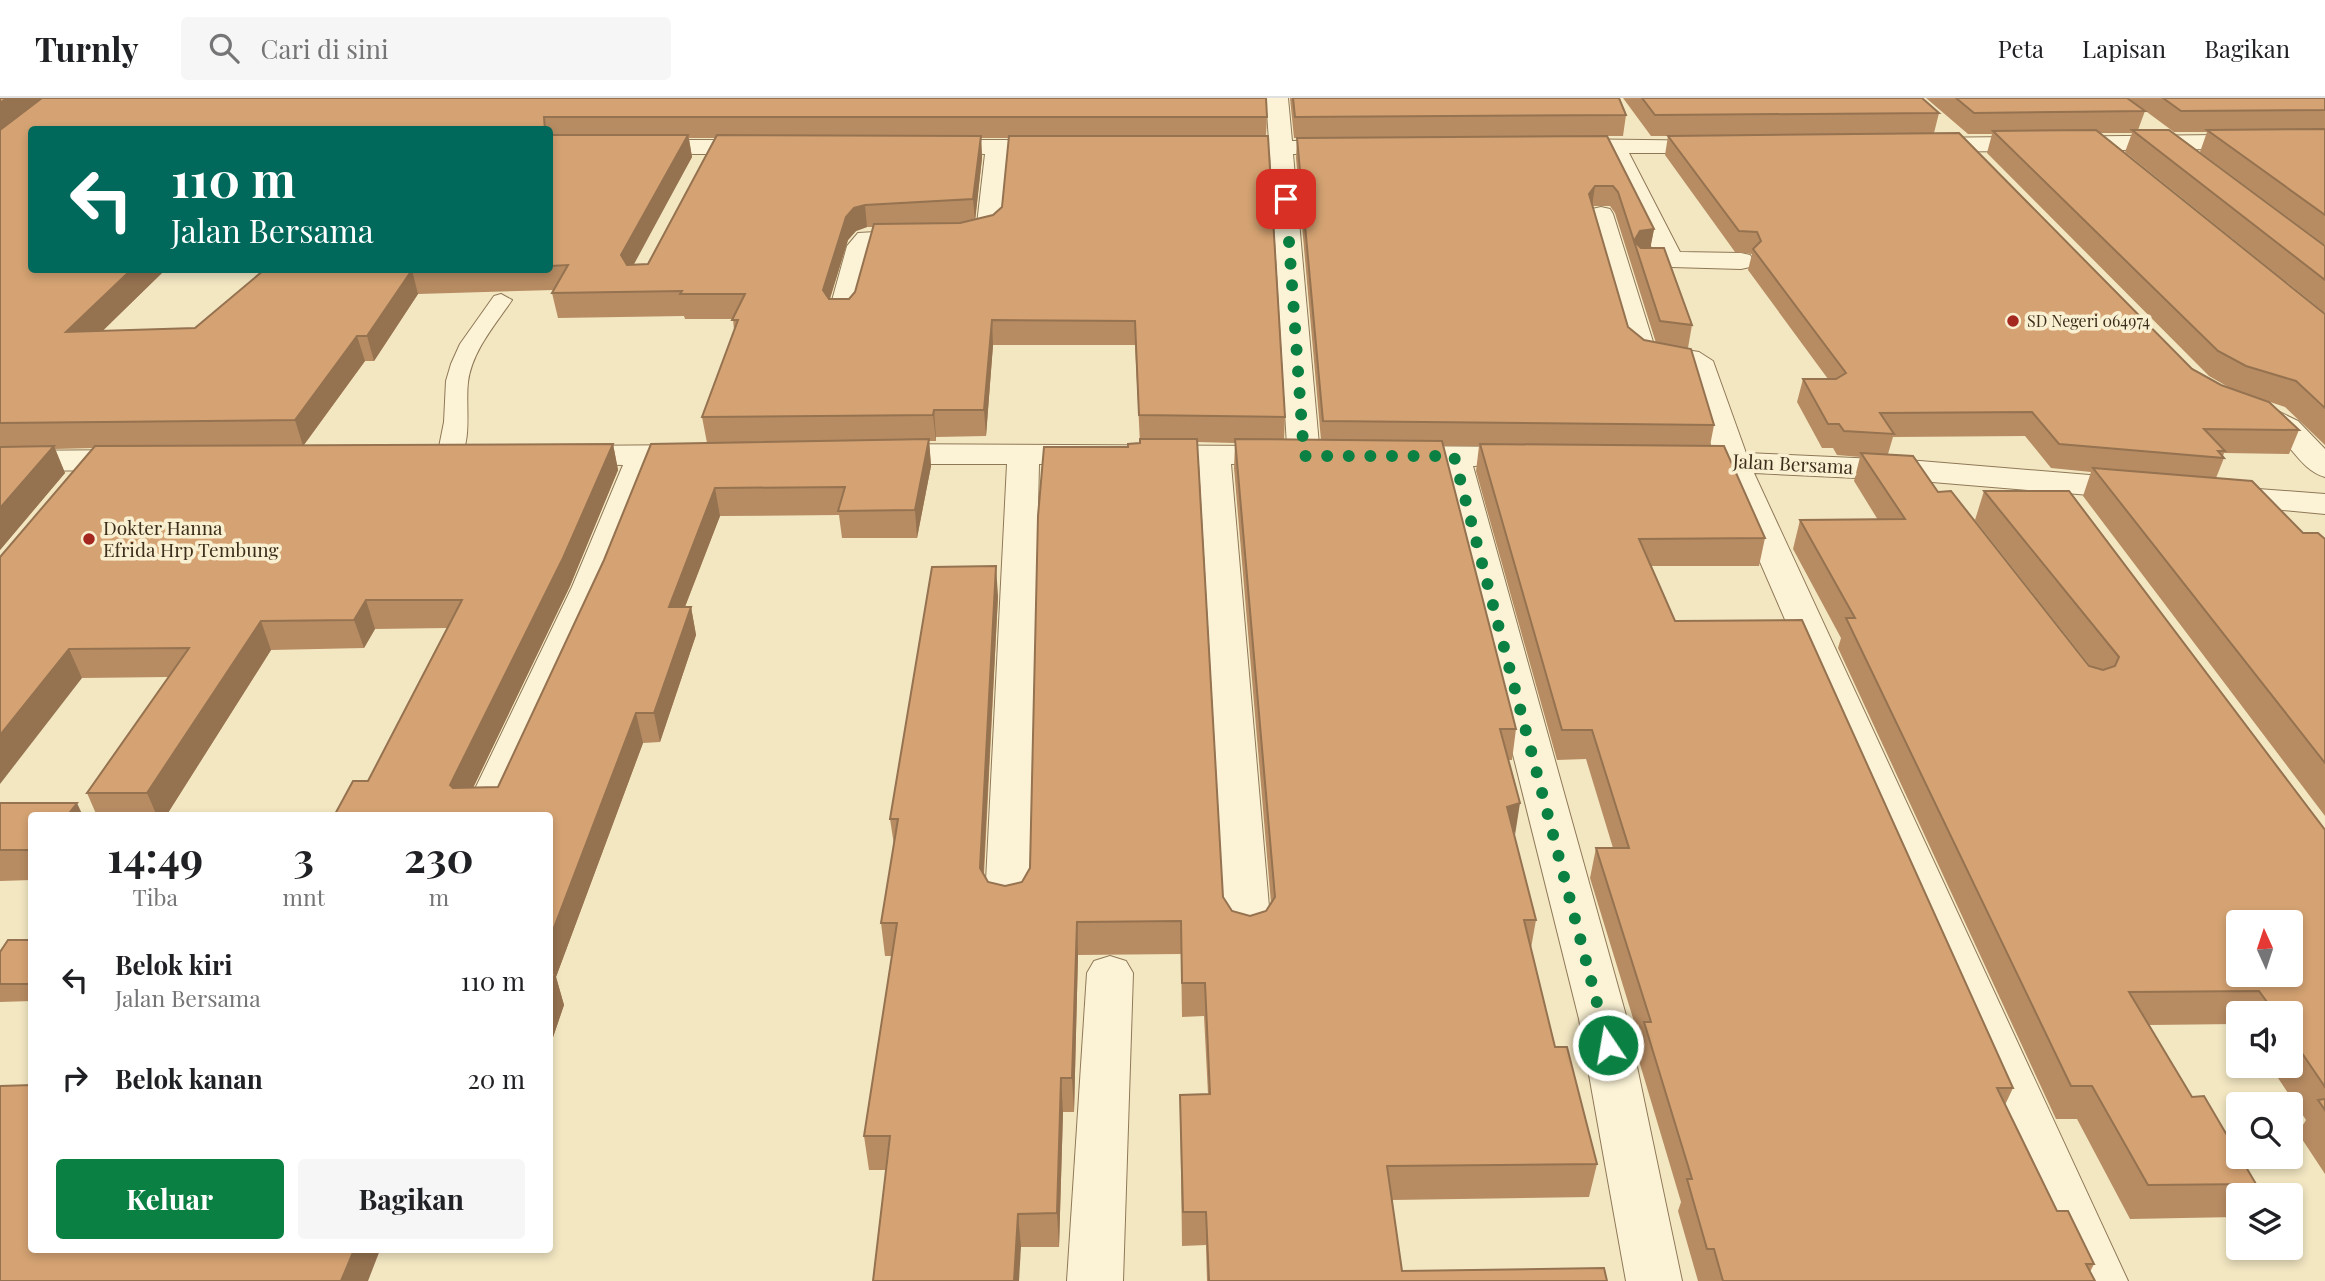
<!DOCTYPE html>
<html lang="id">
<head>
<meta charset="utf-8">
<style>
  :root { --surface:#fff; --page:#f6f6f6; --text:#202124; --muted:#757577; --line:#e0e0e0; --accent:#0b8043 }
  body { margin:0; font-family:"Playfair Display",serif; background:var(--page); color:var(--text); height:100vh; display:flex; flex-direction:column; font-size:26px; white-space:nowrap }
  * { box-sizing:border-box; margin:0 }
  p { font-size:23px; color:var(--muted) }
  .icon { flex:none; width:38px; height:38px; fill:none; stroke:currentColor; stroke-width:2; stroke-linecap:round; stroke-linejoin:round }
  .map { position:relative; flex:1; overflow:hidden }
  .panel { position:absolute; left:28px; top:714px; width:525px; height:441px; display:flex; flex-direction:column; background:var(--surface); border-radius:7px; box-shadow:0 4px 10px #0003 }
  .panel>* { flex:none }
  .hud { position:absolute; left:28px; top:28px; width:525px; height:147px; border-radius:7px; box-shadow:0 4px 10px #0003; background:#00695c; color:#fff; overflow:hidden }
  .needle { width:46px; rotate:357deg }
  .fabs { position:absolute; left:2226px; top:812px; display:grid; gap:14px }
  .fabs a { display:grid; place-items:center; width:77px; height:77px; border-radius:7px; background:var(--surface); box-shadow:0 4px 10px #0003; font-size:35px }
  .pin { position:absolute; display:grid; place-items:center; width:60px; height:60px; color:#fff; margin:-30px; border-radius:14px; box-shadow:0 4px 10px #0006 }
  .me { position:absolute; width:77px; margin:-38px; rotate:348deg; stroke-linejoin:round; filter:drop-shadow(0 0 5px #0008) }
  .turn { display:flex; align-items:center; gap:24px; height:147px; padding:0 28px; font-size:32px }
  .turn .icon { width:91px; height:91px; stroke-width:2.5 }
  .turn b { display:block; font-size:49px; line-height:60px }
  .eta { display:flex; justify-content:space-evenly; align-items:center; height:119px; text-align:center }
  .eta b { font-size:42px; font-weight:700; line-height:49px }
  .button { display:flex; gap:14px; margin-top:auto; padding:14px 28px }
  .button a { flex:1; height:80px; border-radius:7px; background:var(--accent); color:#fff; font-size:28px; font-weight:700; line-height:80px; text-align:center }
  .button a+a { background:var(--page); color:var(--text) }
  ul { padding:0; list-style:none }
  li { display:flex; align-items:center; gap:21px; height:98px; padding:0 28px }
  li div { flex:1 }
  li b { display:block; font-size:26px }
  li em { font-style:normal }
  header { display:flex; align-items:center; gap:42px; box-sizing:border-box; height:98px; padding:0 35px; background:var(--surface); border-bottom:2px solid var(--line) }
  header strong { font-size:33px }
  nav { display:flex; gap:38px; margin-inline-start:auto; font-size:24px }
  .search { width:490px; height:63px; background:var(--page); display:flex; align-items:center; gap:18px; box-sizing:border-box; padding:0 24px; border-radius:7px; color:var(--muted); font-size:26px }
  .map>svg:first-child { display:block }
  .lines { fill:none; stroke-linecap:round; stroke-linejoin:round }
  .service-casing { stroke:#8f7857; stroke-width:2 }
  .minor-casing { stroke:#8f7857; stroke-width:2 }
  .service { fill:#fcf3d6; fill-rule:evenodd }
  .minor { fill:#fcf3d6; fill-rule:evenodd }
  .wall { fill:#b78c63; fill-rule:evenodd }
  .shaded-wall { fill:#957250 }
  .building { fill:#d5a373; stroke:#957250; stroke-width:2; fill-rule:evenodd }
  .route { stroke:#0b8043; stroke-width:12; stroke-dasharray:0 21.6 }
  .poi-dot { fill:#a42820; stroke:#f9f0d2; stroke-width:2.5 }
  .labels { text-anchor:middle; stroke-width:7; stroke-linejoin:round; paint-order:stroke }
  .far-poi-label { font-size:16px; fill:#3d2e1c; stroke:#f9f0d2; text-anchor:start }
  .street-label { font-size:19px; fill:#3d2e1c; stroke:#f9f0d2 }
  .poi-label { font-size:19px; fill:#3d2e1c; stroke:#f9f0d2; text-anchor:start }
</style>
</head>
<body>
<header>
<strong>Turnly</strong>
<div class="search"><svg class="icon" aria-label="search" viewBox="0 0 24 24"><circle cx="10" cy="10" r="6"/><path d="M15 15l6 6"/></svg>Cari di sini</div>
<nav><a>Peta</a><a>Lapisan</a><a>Bagikan</a></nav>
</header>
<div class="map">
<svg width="2325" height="1183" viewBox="0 0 2325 1183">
  <rect width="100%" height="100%" fill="#f3e7c2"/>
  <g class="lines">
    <defs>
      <path id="service" d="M 501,196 L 512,202 C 495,227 472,253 468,284 C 465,309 473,342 458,364 L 440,364 L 437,359 L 444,324 L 446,283 L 451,266 L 460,246 L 494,198 Z"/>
      <g id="minor">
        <path d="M 1266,0 L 1288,0 L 1292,43 L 1349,42 L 1357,44 L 1361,49 L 1357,54 L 1349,56 L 1293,56 L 1320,358 L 1315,365 L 1304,368 L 1293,365 L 1231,366 L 1271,832 L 1264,843 L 1248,848 L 1232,843 L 1225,832 L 1199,366 L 1039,366 L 1029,803 L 1023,814 L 1007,818 L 991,814 L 985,803 L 1007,366 L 876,366 L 865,363 L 860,356 L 865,349 L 876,346 L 1287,348 L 1270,57 L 1217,57 L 1209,55 L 1205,50 L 1209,45 L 1217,43 L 1269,43 Z"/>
        <path d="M 2325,36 L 2325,50 L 1920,54 L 1912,52 L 1908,47 L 1912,42 L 1920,40 Z"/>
        <path d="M 1560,41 L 1728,43 L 1732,48 L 1728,53 L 1720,55 L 1629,55 L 1680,154 L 1741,155 L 1750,157 L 1754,163 L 1750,169 L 1741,171 L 1637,168 L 1633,162 L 1637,156 L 1654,154 L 1606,55 L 1552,53 L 1548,48 L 1552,43 Z"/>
        <path d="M 550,42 L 764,42 L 772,44 L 776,49 L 772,54 L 764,56 L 550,56 Z"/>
        <path d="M 930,42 L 1062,42 L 1070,44 L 1074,49 L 1070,54 L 1062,56 L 1008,56 L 1002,130 C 986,152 901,147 874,147 L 856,217 L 852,223 L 832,223 L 828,217 L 847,148 L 858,135 L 966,129 L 977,126 L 985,56 L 922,54 L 918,49 L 922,44 Z"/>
        <path d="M 1601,109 L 1610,111 L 1613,116 L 1654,247 L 1699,254 L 1713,263 L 1746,355 L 1920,363 L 2138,381 L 2150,384 L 2154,391 L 2150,398 L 2138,401 L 1920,383 L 1754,375 L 2128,1183 L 2072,1183 L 1721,374 L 1667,369 L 1662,362 L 1667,355 L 1678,352 L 1713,354 L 1689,272 C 1671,259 1642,274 1627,251 L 1589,116 L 1592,111 Z"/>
        <path d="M 2255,302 L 2298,323 L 2325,351 L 2325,379 C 2303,373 2293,350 2276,336 C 2264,327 2248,323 2240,311 L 2244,305 Z"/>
        <path d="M 697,347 L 708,350 L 713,357 L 708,364 L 655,367 L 608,489 L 504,718 L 462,718 L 572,489 L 623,367 L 554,365 L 549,358 L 554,351 L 565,348 Z"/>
        <path d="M 1394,348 L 1530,349 L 1541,352 L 1546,359 L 1541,366 L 1473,368 L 1627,921 L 1682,1183 L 1626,1183 L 1579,921 L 1441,368 L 1383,365 L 1378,358 L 1383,351 Z"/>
        <path d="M 137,352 L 148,355 L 153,362 L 148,369 L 137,372 L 0,373 L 0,353 Z"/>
        <path d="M 2219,388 L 2325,396 L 2325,416 L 2207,405 L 2203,398 L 2207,391 Z"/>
        <path d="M 1110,858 L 1126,863 L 1133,875 L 1123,1183 L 1067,1183 L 1087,875 L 1094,863 Z"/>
      </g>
    </defs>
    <use href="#service" class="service-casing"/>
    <use href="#minor" class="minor-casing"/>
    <use href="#service" class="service"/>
    <use href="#minor" class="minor"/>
  </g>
  <g class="wall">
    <path d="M 0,0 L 1267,19 L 1266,38 L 1285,319 L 1284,342 L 1321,342 L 1296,60 L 1297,40 L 1294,40 L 1290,0 L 1619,0 L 1626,17 L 1623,38 L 1607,38 L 1654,131 L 1650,150 L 1692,227 L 1688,250 L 1657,245 L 1714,327 L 1710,348 L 1765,440 L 1759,468 L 1651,468 L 1675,523 L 2013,990 L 2005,1007 L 2057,1113 L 2094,1166 L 2090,1174 L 2094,1183 L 1698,1183 L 1678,1113 L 1681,1104 L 1637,956 L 1640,943 L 1590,780 L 1596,750 L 1613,750 L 1586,661 L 1557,662 L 1476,373 L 1479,348 L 1443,348 L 1516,631 L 1512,662 L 1508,662 L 1514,737 L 1536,822 L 1531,850 L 1555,949 L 1597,1066 L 1589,1099 L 1392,1102 L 1402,1173 L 1607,1183 L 1207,1183 L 1206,1147 L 1182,1148 L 1180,997 L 1208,996 L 1204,918 L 1182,919 L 1181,856 L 1078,857 L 1074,1014 L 1063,1014 L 1059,1149 L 1021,1149 L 886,1072 L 869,1072 L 864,1038 L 892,858 L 885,858 L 881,825 L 894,747 L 890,721 L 998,498 L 984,777 L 988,784 L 1005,788 L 1022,784 L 1030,770 L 1128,349 L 1140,345 L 1135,247 L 993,247 L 986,338 L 936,339 L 936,343 L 929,343 L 931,368 L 917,440 L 842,440 L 839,417 L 720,418 L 685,509 L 691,509 L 696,537 L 660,644 L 643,645 L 556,879 L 564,907 L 550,948 L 550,718 L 368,683 L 447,530 L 375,531 L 364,550 L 271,552 L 166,718 L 97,718 L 87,695 L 168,579 L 82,580 L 1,459 L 94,350 L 55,351 L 65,375 L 0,452 L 0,32 L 14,22 L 0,32 ZM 32,32 L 550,32 L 550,172 L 280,172 L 195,230 L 102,233 L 165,172 L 32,172 ZM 689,40 L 716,40 L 648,166 L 633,166 L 692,59 ZM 981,40 L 1009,40 L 1002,109 L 993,117 L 975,121 L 982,60 ZM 1593,108 L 1610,108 L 1615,115 L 1656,245 L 1644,242 L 1628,229 ZM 867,129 L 873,129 L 855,194 L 849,201 L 830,201 L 848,142 L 856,133 ZM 554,192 L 552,195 L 558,220 L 684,218 L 685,221 L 733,221 L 734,232 L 702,319 L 707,345 L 498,689 L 473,690 L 570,488 L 618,372 L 613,346 L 304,347 L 365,263 L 374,263 L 418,196 ZM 1197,344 L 1235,345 L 1234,370 L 1271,805 L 1266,813 L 1250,818 L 1232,813 L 1223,799 Z"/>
    <path d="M 1623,0 L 1922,0 L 1939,15 L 1934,35 L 2192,271 L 2221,287 L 2230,290 L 2209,278 L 1987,55 L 1992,36 L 1968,36 L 1926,0 L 2127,0 L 2145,13 L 2138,32 L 2325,148 L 2325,215 L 2125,54 L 2132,35 L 2099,35 L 2325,216 L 2325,347 L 2285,309 L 2270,304 L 2299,332 L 2289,356 L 2224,355 L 2223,358 L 2224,360 L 2216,380 L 2303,435 L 2325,441 L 2325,718 L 2083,398 L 2091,374 L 2051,370 L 2025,338 L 1893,339 L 1888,356 L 1938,394 L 2089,568 L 2090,568 L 1975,422 L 1984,393 L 2325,732 L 2325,1076 L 2298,1035 L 2306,1022 L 2270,968 L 2291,968 L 2291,915 L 2238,915 L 2238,926 L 2149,927 L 2192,999 L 2256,1086 L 2249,1097 L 2238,1097 L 2238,1116 L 2237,1119 L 2130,1121 L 2077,1021 L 2056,1021 L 1838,550 L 1841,540 L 1793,451 L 1800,422 L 1878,422 L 1854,383 L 1860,359 L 1837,357 L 1833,350 L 1822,350 L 1797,304 L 1803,281 L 1828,281 L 1748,172 L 1752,156 L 1735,154 L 1665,57 L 1668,38 L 1651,38 Z"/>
    <path d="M 2128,0 L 2325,0 L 2325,147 L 2200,54 L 2207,34 L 2174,34 Z"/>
    <path d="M 0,705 L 32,718 L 32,782 L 0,783 Z"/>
    <path d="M 32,842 L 32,903 L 0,904 L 0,854 Z"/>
  </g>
  <g class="shaded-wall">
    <path d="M 7,0 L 44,0 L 0,32 L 0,5 Z"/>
    <path d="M 688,37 L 692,59 L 626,181 L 621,157 Z"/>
    <path d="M 981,38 L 982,60 L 975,124 L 973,101 Z"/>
    <path d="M 1595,88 L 1592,108 L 1589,96 Z"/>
    <path d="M 865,107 L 867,129 L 856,133 L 848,142 L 825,216 L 823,192 L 846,119 L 854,110 Z"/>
    <path d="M 1654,131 L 1650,152 L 1637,153 L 1634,143 L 1640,133 Z"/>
    <path d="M 131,172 L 165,172 L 76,259 L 66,234 Z"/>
    <path d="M 412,172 L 418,196 L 374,263 L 367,238 Z"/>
    <path d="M 992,222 L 993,247 L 986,338 L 984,312 Z"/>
    <path d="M 357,238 L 365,263 L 303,348 L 295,322 Z"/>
    <path d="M 934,312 L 936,339 L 936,343 L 933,317 Z"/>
    <path d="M 929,341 L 931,368 L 917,440 L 915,412 Z"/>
    <path d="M 613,346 L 618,372 L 570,488 L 460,717 L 450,687 Z"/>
    <path d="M 54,348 L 65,375 L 0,452 L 0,410 Z"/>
    <path d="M 715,390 L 720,418 L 674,537 L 669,509 Z"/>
    <path d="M 996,468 L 998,498 L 982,803 L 980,770 Z"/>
    <path d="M 366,502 L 375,531 L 364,550 L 354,522 Z"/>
    <path d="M 691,509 L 696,537 L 660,644 L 654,615 Z"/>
    <path d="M 261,523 L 271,552 L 166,718 L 157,718 L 147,695 Z"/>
    <path d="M 69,551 L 82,580 L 0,686 L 0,637 Z"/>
    <path d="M 636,615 L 643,645 L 556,879 L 564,907 L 550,948 L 550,840 Z"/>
    <path d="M 77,705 L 83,718 L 67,718 Z"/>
    <path d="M 1520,705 L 1515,737 L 1507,709 Z"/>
    <path d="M 1077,824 L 1078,857 L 1074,1014 L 1072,980 Z"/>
    <path d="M 1061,980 L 1063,1014 L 1059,1149 L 1057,1115 Z"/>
    <path d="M 1018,1116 L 1021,1149 L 1019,1183 L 1014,1183 Z"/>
    <path d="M 63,1152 L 101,1152 L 83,1183 Z"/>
    <path d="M 354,1152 L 380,1152 L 368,1183 L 341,1183 Z"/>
  </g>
  <g class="building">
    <path d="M 0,0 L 7,0 L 0,5 Z"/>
    <path d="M 42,0 L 1266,0 L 1267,19 L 544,19 L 545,32 L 32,32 L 32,172 L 131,172 L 66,234 L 195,230 L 264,172 L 415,172 L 412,172 L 367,238 L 357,238 L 295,322 L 0,325 L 0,32 Z"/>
    <path d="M 1293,0 L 1619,0 L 1626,17 L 1295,19 Z"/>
    <path d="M 1642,0 L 1922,0 L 1939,15 L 1655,17 Z"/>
    <path d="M 1956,0 L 2127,0 L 2145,13 L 1974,15 Z"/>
    <path d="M 2163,0 L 2325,0 L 2325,12 L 2181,13 Z"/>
    <path d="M 2325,31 L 2325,117 L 2207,32 Z"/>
    <path d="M 2096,32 L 2325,216 L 2325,310 L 2296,283 L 2246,268 L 2218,253 L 1993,33 Z"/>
    <path d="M 2132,32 L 2169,32 L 2325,148 L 2325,182 Z"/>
    <path d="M 1959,35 L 2192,271 L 2221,287 L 2269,304 L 2299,332 L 2204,331 L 2225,353 L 2218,353 L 2224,360 L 2059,346 L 2032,314 L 1880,315 L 1894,336 L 1844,333 L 1839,326 L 1828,326 L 1803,281 L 1836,281 L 1846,275 L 1753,151 L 1761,143 L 1757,134 L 1739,133 L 1668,38 Z"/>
    <path d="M 550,37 L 688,37 L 621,157 L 627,167 L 648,166 L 717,37 L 981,38 L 973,101 L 865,107 L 854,110 L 846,119 L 823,192 L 829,201 L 849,201 L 855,194 L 874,126 L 960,125 L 993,117 L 1002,109 L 1009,38 L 1268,38 L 1285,319 L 1139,317 L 1135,223 L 992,222 L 984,312 L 934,312 L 933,317 L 702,319 L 738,222 L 732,222 L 745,196 L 680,196 L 682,193 L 552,195 L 568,167 L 550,168 Z"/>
    <path d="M 1607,38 L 1654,131 L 1640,133 L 1634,143 L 1641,150 L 1664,150 L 1692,227 L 1660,223 L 1618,94 L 1613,88 L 1595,88 L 1589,96 L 1628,229 L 1644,242 L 1691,251 L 1714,327 L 1323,323 L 1297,40 Z"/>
    <path d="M 929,341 L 915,412 L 838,413 L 845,389 L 715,390 L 669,509 L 691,509 L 654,615 L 636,615 L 550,840 L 550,718 L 334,718 L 353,683 L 368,683 L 462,502 L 366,502 L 354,522 L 261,523 L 147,695 L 87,695 L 189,550 L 69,551 L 0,637 L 0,459 L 95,348 L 613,346 L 563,460 L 450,687 L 453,690 L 498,689 L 604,462 L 651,346 Z"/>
    <path d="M 1140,341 L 1197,341 L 1223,799 L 1232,813 L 1250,818 L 1266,813 L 1275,799 L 1235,341 L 1442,343 L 1516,631 L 1500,631 L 1520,705 L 1507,709 L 1536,822 L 1524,822 L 1555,949 L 1567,949 L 1597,1066 L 1387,1068 L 1402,1173 L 1604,1170 L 1607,1183 L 1209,1183 L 1206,1114 L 1183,1114 L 1180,997 L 1210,996 L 1205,885 L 1182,885 L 1181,823 L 1077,824 L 1072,980 L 1061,980 L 1057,1115 L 1018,1116 L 1014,1183 L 873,1183 L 890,1038 L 864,1038 L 897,825 L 881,825 L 898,721 L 890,721 L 932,469 L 996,468 L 980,770 L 988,784 L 1005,788 L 1022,784 L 1030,770 L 1038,418 L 1044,349 L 1128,349 L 1128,346 L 1140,345 Z"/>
    <path d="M 1480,346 L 1724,348 L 1765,440 L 1639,441 L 1675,523 L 1802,522 L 2013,990 L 1997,990 L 2057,1113 L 2068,1113 L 2094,1166 L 2086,1166 L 2095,1183 L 1723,1183 L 1714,1151 L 1707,1151 L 1687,1081 L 1692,1081 L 1644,924 L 1651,924 L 1596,750 L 1629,750 L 1592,632 L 1562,632 Z"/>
    <path d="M 54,348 L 0,410 L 0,349 Z"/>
    <path d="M 1861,355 L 1913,358 L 1938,394 L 1951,393 L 2089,568 L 2103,572 L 2115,568 L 2119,559 L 1984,393 L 2069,393 L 2325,732 L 2325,989 L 2291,939 L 2291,915 L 2275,915 L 2259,893 L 2129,894 L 2192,999 L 2204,998 L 2238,1056 L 2238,1059 L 2240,1059 L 2256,1086 L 2148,1087 L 2092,988 L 2071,988 L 1846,520 L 1855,520 L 1800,422 L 1905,421 ZM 2238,824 L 2291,824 L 2291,877 L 2238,877 Z"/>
    <path d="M 2093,370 L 2252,383 L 2303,435 L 2318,435 L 2325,441 L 2325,665 Z"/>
    <path d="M 0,705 L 77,705 L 67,718 L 32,718 L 32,752 L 0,752 Z"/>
    <path d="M 8,842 L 32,842 L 32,886 L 0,886 L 0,854 Z"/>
    <path d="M 550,875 L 555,875 L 550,890 Z"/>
    <path d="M 32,987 L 32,1152 L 63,1152 L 66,1154 L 124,1154 L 125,1152 L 354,1152 L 341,1183 L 0,1183 L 0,988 Z"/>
    <path d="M 2325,1001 L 2325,1012 L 2318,1002 Z"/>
  </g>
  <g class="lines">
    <path class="route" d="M 1286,101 L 1304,358 L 1454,358 L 1608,947"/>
  </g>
  <g class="poi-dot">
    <circle cx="2013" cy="223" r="7"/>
    <circle cx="89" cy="441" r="7"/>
  </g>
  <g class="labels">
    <g class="far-poi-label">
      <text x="2027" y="229">SD Negeri 064974</text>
    </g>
    <g class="street-label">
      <text transform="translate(1793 366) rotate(3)" y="7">Jalan Bersama</text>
    </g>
    <g class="poi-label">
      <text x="103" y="437">Dokter Hanna<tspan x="103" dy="22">Efrida Hrp Tembung</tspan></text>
    </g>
  </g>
</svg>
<div class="fabs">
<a><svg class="needle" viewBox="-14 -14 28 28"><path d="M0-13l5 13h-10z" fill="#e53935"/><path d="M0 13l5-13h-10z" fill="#757577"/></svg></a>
<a><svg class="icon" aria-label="sound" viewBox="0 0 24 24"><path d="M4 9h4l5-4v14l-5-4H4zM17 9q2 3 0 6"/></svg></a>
<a><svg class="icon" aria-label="search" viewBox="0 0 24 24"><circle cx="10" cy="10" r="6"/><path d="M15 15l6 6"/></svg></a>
<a><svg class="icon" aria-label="layers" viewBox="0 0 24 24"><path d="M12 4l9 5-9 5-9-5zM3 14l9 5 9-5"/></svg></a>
</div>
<div class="pin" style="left:1286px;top:101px;background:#d93025"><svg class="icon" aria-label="arrive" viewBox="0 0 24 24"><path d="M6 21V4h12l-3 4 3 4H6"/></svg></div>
<svg class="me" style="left:1608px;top:947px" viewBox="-20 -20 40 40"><circle r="17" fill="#0b8043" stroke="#fff" stroke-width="3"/><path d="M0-11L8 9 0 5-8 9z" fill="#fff"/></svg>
<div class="hud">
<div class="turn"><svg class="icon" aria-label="left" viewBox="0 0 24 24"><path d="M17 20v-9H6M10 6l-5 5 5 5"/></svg><div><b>110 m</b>Jalan Bersama</div></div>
</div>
<section class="panel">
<div class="eta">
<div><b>14:49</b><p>Tiba</p></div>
<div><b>3</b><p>mnt</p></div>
<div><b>230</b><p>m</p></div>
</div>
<ul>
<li><svg class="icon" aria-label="left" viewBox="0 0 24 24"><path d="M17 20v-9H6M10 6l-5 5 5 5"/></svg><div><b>Belok kiri</b><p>Jalan Bersama</p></div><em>110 m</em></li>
<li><svg class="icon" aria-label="right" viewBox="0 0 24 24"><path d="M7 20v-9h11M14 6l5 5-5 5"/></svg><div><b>Belok kanan</b></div><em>20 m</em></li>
</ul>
<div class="button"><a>Keluar</a><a>Bagikan</a></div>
</section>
</div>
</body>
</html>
